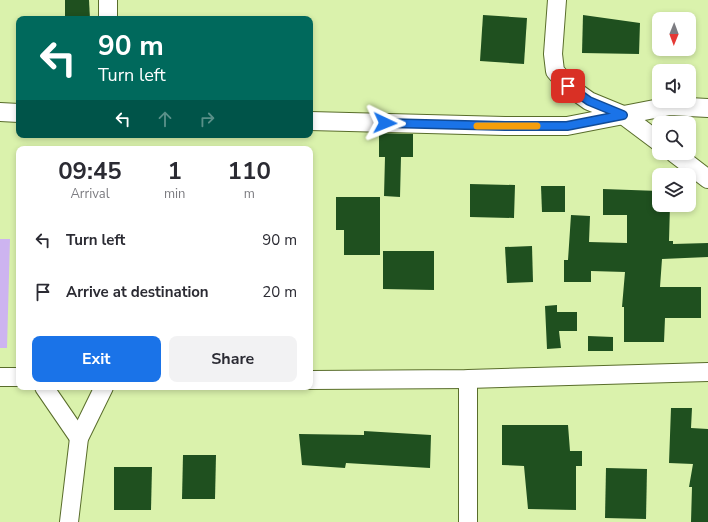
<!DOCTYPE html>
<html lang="en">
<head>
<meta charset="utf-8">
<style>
  :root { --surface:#fff; --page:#f2f2f3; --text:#2b2b33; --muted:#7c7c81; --accent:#1a73e8 }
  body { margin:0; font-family:"Nunito Sans",sans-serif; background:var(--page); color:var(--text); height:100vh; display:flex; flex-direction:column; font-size:15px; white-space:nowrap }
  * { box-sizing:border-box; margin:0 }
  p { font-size:13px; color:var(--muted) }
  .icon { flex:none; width:22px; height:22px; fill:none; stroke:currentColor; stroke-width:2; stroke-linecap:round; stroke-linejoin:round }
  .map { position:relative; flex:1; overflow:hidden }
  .side { position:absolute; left:16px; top:146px; width:297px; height:244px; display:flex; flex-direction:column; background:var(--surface); border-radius:8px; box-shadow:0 2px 6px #0003 }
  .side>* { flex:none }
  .hud { position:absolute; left:16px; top:16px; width:297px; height:122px; border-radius:8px; box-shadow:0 2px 6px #0003; background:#00695c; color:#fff; overflow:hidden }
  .needle { width:26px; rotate:181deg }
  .controls { position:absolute; left:652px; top:12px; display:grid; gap:8px }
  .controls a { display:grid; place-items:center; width:44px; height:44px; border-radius:8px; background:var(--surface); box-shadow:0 2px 6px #0003; font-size:20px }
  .pin { position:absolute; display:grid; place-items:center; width:34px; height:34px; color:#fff; margin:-17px; border-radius:8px; box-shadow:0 2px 6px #0006 }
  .me { position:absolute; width:44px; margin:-22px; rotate:92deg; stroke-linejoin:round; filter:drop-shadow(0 0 3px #0008) }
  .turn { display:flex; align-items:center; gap:14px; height:84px; padding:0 16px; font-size:18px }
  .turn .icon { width:52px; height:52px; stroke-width:2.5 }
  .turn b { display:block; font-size:28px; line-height:34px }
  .lanes { display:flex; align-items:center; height:38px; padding:0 16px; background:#0003; justify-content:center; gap:20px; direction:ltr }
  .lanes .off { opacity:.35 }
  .eta { display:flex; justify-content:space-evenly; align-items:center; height:68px; text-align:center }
  .eta b { font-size:24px; font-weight:700; line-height:28px }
  .button { display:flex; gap:8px; margin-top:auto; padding:8px 16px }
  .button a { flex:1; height:46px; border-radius:8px; background:var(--accent); color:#fff; font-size:16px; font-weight:700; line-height:46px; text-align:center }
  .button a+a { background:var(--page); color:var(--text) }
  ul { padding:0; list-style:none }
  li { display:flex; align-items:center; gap:12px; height:52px; padding:0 16px }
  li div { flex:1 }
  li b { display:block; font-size:15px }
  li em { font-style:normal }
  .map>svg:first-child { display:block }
  .green { fill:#cdb4f0 }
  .building { fill:#1f501f }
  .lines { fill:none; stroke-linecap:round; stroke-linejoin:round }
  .minor-casing { stroke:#596d2b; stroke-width:20 }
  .minor { stroke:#fff; stroke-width:18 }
  .route-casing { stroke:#114b97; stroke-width:10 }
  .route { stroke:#1a73e8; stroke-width:7 }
  .slow { stroke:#f59e0b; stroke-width:7 }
</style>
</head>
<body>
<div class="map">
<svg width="708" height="522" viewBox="0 0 708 522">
  <rect width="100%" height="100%" fill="#daf2ac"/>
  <path class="green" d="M 0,239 L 10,239 L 7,348 L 0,348 Z"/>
  <g class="building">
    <path d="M 65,0 L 89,0 L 90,19 L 65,19 Z"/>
    <path d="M 483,15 L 527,18 L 524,64 L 480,61 Z"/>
    <path d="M 583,15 L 640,23 L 639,54 L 582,53 Z"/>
    <path d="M 379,133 L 413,134 L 413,157 L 401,157 L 400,197 L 384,196 L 385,157 L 379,157 Z"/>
    <path d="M 470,184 L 515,185 L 514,218 L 470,217 Z"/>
    <path d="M 541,186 L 565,186 L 565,212 L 542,212 Z"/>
    <path d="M 603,189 L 659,191 L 659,205 L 670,205 L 669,241 L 673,241 L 673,244 L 708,243 L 708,257 L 662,259 L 660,287 L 701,287 L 701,318 L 665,318 L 664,342 L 624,342 L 624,307 L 622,307 L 625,272 L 591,271 L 591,282 L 564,282 L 564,260 L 568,260 L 571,215 L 590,216 L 589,242 L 627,243 L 627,215 L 603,215 Z"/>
    <path d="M 336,197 L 380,197 L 380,255 L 344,255 L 344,230 L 336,230 Z"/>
    <path d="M 532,246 L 533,282 L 507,283 L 505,247 Z"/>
    <path d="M 383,251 L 434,251 L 434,290 L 383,289 Z"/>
    <path d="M 557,305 L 557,312 L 577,312 L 577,331 L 559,331 L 561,348 L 547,349 L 545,306 Z"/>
    <path d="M 588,336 L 613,337 L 613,351 L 588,351 Z"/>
    <path d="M 671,408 L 692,408 L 691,428 L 708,429 L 708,522 L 691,522 L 692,487 L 689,487 L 693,464 L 669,463 Z"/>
    <path d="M 502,425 L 568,425 L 570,451 L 582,451 L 582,466 L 576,466 L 576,510 L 528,509 L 524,466 L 502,465 Z"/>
    <path d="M 364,431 L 431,435 L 430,468 L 346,463 L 345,468 L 302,465 L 299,434 L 364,435 Z"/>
    <path d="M 183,455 L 216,455 L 215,499 L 182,499 Z"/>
    <path d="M 114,467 L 152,467 L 151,510 L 114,510 Z"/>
    <path d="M 606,468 L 647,469 L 646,519 L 605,518 Z"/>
  </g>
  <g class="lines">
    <defs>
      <g id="minor">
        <path d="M 557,0 L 553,54 L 555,71 L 568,86 L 589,101 L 623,115 L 659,142"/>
        <path d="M 108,19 L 108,0"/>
        <path d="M 0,112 L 19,113"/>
        <path d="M 310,121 L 505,126 L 567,126 L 670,106 L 708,108"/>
        <path d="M 674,153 L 708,179"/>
        <path d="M 0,377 L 19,377"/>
        <path d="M 310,380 L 468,379 L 708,372"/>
        <path d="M 44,387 L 79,438"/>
        <path d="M 69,522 L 79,438 L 104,387"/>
        <path d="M 468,522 L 468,379"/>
      </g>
    </defs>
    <use href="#minor" class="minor-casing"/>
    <use href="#minor" class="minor"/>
  </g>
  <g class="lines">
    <defs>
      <path id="route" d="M 385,123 L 505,126 L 567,126 L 623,115 L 589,101 L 568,86"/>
    </defs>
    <use href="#route" class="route-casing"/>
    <use href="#route" class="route"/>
    <path class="slow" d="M 477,126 L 537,126"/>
  </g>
</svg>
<div class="controls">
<a><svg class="needle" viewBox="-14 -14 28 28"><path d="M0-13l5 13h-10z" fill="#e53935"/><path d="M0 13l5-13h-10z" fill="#7c7c81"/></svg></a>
<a><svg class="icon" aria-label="sound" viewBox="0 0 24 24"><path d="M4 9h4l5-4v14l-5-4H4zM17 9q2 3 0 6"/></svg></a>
<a><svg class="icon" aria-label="search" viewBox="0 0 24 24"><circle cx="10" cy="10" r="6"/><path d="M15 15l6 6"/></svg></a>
<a><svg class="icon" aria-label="layers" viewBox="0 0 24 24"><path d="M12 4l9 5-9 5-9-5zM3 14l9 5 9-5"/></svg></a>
</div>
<div class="pin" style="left:568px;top:86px;background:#d93025"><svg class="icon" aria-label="arrive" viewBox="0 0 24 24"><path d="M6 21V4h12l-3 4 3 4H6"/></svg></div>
<svg class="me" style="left:385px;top:123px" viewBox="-20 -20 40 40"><path d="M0-17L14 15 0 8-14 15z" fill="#1a73e8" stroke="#fff" stroke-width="4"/></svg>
<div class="hud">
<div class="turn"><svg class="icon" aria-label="left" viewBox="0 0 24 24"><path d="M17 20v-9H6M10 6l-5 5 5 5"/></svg><div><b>90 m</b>Turn left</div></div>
<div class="lanes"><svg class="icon" aria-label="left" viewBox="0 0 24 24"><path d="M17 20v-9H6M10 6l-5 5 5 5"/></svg><svg class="icon off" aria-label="ahead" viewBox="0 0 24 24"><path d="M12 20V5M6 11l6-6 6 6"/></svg><svg class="icon off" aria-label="right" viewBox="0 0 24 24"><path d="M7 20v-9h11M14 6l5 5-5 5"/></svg></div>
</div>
<section class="side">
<div class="eta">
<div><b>09:45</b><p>Arrival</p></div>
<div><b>1</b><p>min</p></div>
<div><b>110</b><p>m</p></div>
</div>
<ul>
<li><svg class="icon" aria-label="left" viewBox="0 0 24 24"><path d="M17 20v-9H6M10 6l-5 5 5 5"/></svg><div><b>Turn left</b></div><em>90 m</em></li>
<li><svg class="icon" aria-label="arrive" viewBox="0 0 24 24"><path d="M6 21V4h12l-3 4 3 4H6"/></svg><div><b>Arrive at destination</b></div><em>20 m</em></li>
</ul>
<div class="button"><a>Exit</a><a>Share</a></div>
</section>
</div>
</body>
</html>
